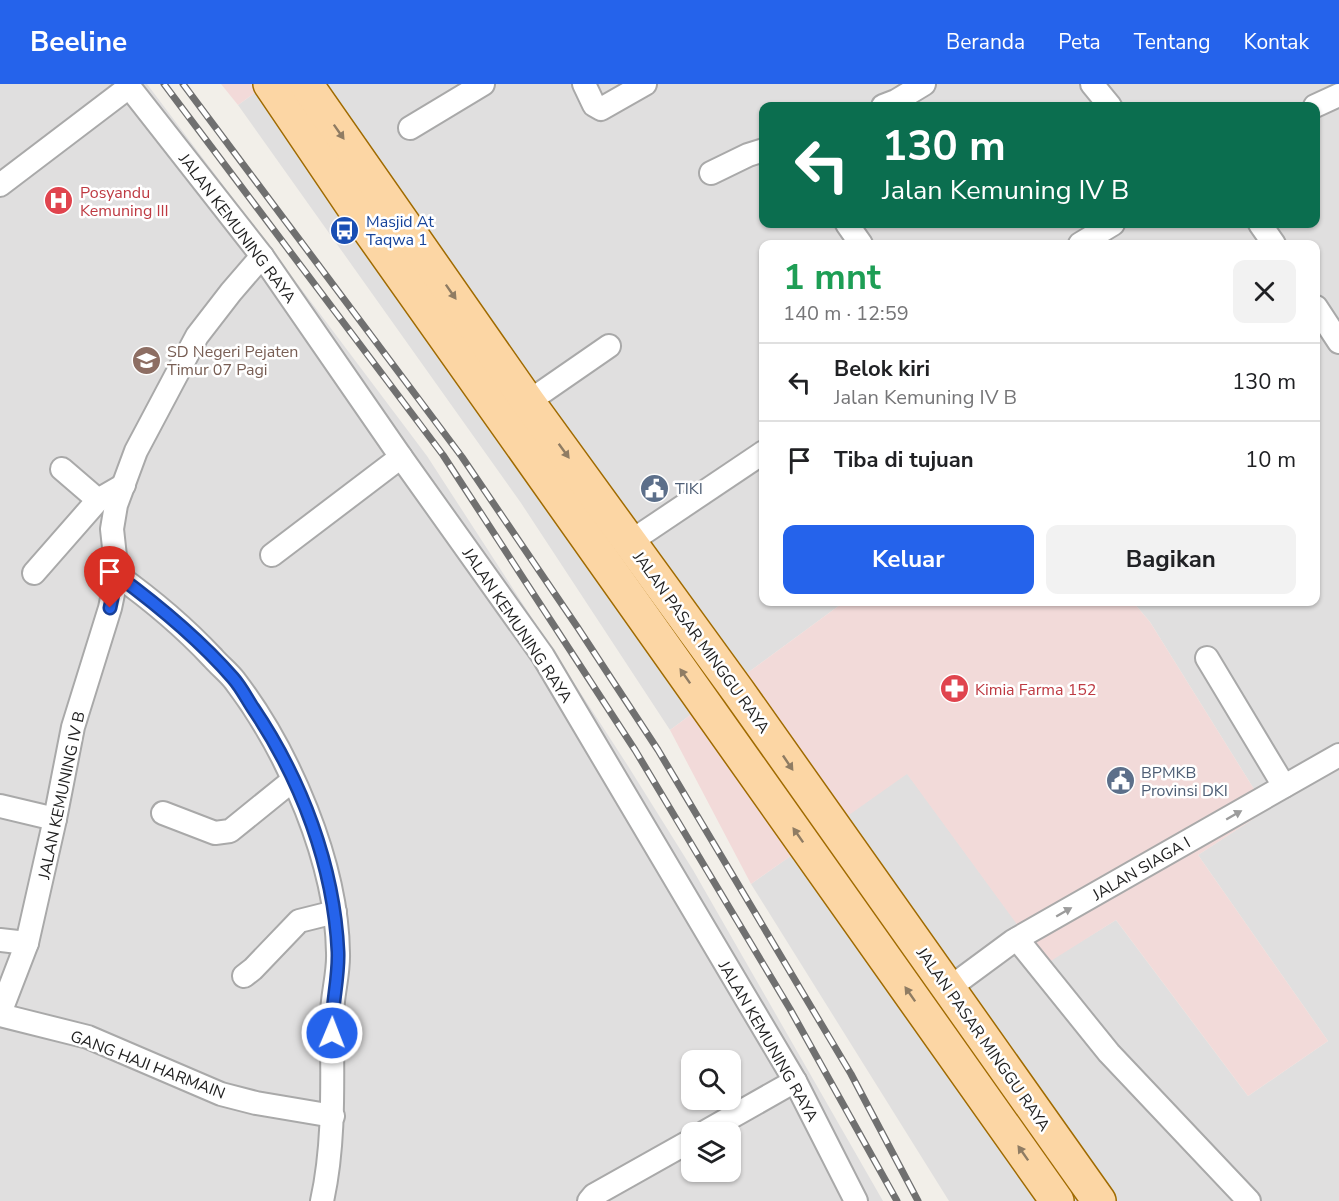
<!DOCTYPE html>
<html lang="id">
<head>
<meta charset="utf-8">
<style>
  :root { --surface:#fff; --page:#f2f2f2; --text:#202124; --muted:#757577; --line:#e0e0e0; --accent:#2563eb }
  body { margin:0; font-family:"Nunito Sans",sans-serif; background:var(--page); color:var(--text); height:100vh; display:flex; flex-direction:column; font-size:22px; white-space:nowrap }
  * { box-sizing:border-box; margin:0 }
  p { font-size:20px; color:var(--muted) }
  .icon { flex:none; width:33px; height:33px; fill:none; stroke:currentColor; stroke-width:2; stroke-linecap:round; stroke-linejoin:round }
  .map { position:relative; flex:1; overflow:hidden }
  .side { position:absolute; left:759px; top:156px; width:561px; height:366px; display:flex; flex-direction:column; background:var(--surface); border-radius:12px; box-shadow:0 2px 4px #0004 }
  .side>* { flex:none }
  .banner { position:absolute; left:759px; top:18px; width:561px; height:126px; border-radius:12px; box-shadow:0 2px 4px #0004; background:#0b6e4f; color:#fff; overflow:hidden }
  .buttons { position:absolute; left:681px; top:966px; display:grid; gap:12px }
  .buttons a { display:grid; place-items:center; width:60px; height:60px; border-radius:12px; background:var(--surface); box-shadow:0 2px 4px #0004; font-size:30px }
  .pin { position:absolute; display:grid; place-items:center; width:51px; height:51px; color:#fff; margin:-62px -26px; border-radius:50% 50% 50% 0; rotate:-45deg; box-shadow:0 0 6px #0007 }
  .pin .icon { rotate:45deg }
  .me { position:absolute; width:66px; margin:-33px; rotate:1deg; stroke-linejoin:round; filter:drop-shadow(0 0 4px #0008) }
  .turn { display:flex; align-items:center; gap:21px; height:126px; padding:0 24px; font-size:27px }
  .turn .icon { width:78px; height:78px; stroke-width:2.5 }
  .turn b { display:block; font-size:42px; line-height:51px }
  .round { display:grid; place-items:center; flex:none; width:63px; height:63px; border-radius:12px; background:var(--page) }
  .head { display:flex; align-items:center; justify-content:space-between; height:102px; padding:0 24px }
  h1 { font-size:36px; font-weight:700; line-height:45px; color:#1e9e55 }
  .primary-button { display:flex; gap:12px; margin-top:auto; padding:12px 24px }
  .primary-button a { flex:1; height:69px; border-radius:12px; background:var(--accent); color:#fff; font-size:24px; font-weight:700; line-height:69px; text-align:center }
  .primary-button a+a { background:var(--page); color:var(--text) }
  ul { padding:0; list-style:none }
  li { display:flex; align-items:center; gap:18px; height:78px; padding:0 24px; border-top:2px solid var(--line) }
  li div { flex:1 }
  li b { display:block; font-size:22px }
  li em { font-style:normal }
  header { display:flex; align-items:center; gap:36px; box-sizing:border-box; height:84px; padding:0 30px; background:var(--accent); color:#fff }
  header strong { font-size:28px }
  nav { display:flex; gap:33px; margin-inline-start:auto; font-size:21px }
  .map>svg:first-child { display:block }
  .residential { fill:#e0dfdf; fill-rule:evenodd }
  .commercial { fill:#f2dad9 }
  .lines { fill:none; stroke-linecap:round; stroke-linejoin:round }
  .minor-casing { stroke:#a9a9a9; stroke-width:26 }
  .primary-casing { stroke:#a06b00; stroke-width:36 }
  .minor { stroke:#fff; stroke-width:22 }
  .primary { stroke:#fcd6a4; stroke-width:33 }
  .rail-casing { stroke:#707070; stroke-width:7 }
  .rail { stroke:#fff; stroke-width:4.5; stroke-dasharray:14; stroke-linecap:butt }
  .oneway { fill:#8f7c63 }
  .oneway2 { fill:#9c9c9c }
  .route-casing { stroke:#184099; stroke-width:15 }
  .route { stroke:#2563eb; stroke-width:10 }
  .labels { text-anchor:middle; stroke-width:5; stroke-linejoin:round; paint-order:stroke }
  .health-label { font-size:16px; fill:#be3a42; stroke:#fff; text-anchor:start }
  .transit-label { font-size:16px; fill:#164399; stroke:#fff; text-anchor:start }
  .street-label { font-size:16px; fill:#222; stroke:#fff }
  .education-label { font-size:16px; fill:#785e54; stroke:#fff; text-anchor:start }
  .service-label { font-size:16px; fill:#4e5e75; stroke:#fff; text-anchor:start }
</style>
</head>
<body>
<header>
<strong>Beeline</strong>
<nav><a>Beranda</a><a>Peta</a><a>Tentang</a><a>Kontak</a></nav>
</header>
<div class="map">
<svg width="1339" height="1117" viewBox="0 0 1339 1117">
  <rect width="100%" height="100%" fill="#f2efe9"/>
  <g class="residential">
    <path d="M 0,0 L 147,0 L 427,372 L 628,682 L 693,786 L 883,1117 L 0,1117 ZM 692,976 L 730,976 L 730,1016 L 692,1016 ZM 692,1048 L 730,1048 L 730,1088 L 692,1088 Z"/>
    <path d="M 267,0 L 1339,0 L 1339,1117 L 949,1117 L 751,800 L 907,689 L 1046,879 L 1116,836 L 1248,1012 L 1328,957 L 1198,771 L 1267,726 L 1150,538 L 1133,518 L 1316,518 L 1316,160 L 764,160 L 764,518 L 844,518 L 670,646 L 521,419 L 238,21 ZM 764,22 L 1316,22 L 1316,140 L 764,140 Z"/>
  </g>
  <g class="commercial">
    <path d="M 221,0 L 267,0 L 238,21 Z"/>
    <path d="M 844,518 L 1133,518 L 1150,538 L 1267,726 L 1198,771 L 1328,957 L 1248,1012 L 1116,836 L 1046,880 L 907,690 L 751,800 L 670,646 Z"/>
  </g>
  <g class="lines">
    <defs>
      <g id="minor">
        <path d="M 127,0 L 262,172 L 401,373 L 543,572 L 795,997 L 856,1117"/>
        <path d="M 584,0 L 594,21 L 601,25 L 645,0"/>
        <path d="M 1092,0 L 1110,22"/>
        <path d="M 883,22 L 896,17 L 924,0"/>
        <path d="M 1315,22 L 1339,11"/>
        <path d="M 410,44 L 483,0"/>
        <path d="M 711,89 L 748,71 L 764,66"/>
        <path d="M 0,101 L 129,3"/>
        <path d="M 847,140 L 861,160"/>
        <path d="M 1260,140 L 1274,160"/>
        <path d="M 1080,160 L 1113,140"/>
        <path d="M 1316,223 L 1339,258"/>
        <path d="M 528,318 L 609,262"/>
        <path d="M 62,385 L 98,416"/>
        <path d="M 630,458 L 764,368"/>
        <path d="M 272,471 L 401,373"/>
        <path d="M 34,489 L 98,416 L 124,401"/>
        <path d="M 117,491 C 152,516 184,543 213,574 C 220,582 229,589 235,597 C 289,668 337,779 338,869 C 339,891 331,914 332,936 C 332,995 335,1059 322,1117"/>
        <path d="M 1207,574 L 1284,702"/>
        <path d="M 0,722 L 55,735"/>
        <path d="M 163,729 L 215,749 L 230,747 L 293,696"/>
        <path d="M 1017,855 L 1109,969 L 1249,1117"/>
        <path d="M 0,856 L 27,859"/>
        <path d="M 244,892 L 253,885 L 299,837 L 335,828"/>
        <path d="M 948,905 L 1013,857 L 1339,671"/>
        <path d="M 0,929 L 27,859 L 55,735 L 73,643 L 110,524 L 117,491 L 112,445 L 116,421 L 136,367 L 197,252 L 231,208 L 262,172"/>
        <path d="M 0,931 L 88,953 L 221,1010 L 256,1019 L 333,1032"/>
        <path d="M 705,1048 L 795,997"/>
        <path d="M 589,1117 L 594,1111 L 692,1056"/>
      </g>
      <g id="primary">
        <path d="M 270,0 L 362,136 L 1057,1117"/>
        <path d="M 306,0 L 528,318 L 738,607 L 1099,1117"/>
      </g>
    </defs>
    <use href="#minor" class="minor-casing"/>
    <use href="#primary" class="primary-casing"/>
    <use href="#minor" class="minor"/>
    <use href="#primary" class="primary"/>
    <defs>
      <g id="rail">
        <path d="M 164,0 L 443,371 L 635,666 L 790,925 L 897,1117"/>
        <path d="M 183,0 L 462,373 L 578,544 L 658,666 L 851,990 L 918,1117"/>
      </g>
    </defs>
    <use href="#rail" class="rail-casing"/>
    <use href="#rail" class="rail"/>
  </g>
  <defs><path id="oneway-solid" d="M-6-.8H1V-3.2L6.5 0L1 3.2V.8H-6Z" transform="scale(1.5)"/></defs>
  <g class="oneway">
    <use href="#oneway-solid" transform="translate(339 48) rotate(55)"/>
    <use href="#oneway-solid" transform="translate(451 208) rotate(55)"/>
    <use href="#oneway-solid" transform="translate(564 367) rotate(54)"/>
    <use href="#oneway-solid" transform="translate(685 592) rotate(-125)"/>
    <use href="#oneway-solid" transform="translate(788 679) rotate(56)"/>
    <use href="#oneway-solid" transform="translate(798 751) rotate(-125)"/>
    <use href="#oneway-solid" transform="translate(910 910) rotate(-125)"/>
    <use href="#oneway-solid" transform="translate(1023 1069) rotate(-125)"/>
  </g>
  <g class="oneway2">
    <use href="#oneway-solid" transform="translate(1234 731) rotate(-30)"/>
    <use href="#oneway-solid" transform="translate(1064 828) rotate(-30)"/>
  </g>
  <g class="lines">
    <defs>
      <path id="route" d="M 110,524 L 117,491 C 159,522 199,555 233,594 C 241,603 247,615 253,624 C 301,695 334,782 338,868 C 339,895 331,922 332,949"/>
    </defs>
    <use href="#route" class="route-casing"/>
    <use href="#route" class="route"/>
  </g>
  <defs>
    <symbol id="hospital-disc" viewBox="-11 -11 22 22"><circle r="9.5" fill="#e0444e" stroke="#fff"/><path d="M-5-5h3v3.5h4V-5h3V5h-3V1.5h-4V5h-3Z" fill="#fff"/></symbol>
    <symbol id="bus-disc" viewBox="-11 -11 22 22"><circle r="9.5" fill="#1a4fb4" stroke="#fff"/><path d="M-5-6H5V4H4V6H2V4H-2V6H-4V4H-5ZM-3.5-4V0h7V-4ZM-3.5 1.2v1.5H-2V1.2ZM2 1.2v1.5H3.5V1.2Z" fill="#fff"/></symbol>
    <symbol id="school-disc" viewBox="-11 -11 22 22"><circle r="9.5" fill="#8d6e63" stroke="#fff"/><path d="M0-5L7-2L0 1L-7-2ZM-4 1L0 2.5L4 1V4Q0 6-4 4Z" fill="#fff"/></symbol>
    <symbol id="civic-disc" viewBox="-11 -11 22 22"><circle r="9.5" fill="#5c6f8a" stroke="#fff"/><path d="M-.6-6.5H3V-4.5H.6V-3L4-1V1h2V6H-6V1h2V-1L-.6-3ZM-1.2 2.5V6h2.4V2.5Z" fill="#fff"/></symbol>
    <symbol id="pharmacy-disc" viewBox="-11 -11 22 22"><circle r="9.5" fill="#e0444e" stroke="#fff"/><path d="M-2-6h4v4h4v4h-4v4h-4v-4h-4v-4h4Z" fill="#fff"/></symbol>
  </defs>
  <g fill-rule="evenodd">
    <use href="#hospital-disc" x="42" y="100" width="33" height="33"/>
    <use href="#bus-disc" x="328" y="130" width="33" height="33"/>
    <use href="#school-disc" x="130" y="260" width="33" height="33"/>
    <use href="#civic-disc" x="638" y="388" width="33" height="33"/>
    <use href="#pharmacy-disc" x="938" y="588" width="33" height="33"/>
    <use href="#civic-disc" x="1104" y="680" width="33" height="33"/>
  </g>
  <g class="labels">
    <g class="health-label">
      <text x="80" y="114">Posyandu<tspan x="80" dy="18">Kemuning III</tspan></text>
      <text x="975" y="611">Kimia Farma 152</text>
    </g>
    <g class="transit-label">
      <text x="366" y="143">Masjid At<tspan x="366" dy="18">Taqwa 1</tspan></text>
    </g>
    <g class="street-label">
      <text transform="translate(238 144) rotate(53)" y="6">JALAN KEMUNING RAYA</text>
      <text transform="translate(518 541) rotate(56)" y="6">JALAN KEMUNING RAYA</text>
      <text transform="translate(702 558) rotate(54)" y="6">JALAN PASAR MINGGU RAYA</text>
      <text transform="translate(61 711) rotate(-78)" y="6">JALAN KEMUNING IV B</text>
      <text transform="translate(1141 784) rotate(-30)" y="6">JALAN SIAGA I</text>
      <text transform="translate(984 955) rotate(55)" y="6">JALAN PASAR MINGGU RAYA</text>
      <text transform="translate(769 957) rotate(60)" y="6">JALAN KEMUNING RAYA</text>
      <text transform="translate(148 980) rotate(21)" y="6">GANG HAJI HARMAIN</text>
    </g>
    <g class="education-label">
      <text x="167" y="273">SD Negeri Pejaten<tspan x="167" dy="18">Timur 07 Pagi</tspan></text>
    </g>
    <g class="service-label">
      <text x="675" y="410">TIKI</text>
      <text x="1141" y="694">BPMKB<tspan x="1141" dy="18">Provinsi DKI</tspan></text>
    </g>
  </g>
</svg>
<div class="buttons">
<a><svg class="icon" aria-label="search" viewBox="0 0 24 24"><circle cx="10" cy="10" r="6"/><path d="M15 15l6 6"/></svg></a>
<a><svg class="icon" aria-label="layers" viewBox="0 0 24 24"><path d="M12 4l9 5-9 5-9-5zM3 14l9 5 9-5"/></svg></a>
</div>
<div class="pin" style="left:110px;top:524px;background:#d93025"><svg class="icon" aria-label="arrive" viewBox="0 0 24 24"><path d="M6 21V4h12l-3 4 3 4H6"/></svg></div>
<svg class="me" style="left:332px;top:949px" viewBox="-20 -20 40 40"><circle r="17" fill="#2563eb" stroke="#fff" stroke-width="3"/><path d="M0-11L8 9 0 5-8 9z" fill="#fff"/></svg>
<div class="banner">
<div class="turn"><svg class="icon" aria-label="left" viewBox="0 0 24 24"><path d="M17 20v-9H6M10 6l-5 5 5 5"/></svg><div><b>130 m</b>Jalan Kemuning IV B</div></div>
</div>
<section class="side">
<div class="head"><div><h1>1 mnt</h1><p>140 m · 12:59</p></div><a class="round"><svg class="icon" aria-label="close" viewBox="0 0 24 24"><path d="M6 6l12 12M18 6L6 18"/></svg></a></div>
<ul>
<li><svg class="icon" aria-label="left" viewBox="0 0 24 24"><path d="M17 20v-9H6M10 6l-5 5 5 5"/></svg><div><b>Belok kiri</b><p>Jalan Kemuning IV B</p></div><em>130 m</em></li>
<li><svg class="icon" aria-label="arrive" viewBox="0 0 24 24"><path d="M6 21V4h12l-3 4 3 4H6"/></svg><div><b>Tiba di tujuan</b></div><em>10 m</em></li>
</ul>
<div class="primary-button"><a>Keluar</a><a>Bagikan</a></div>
</section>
</div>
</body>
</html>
